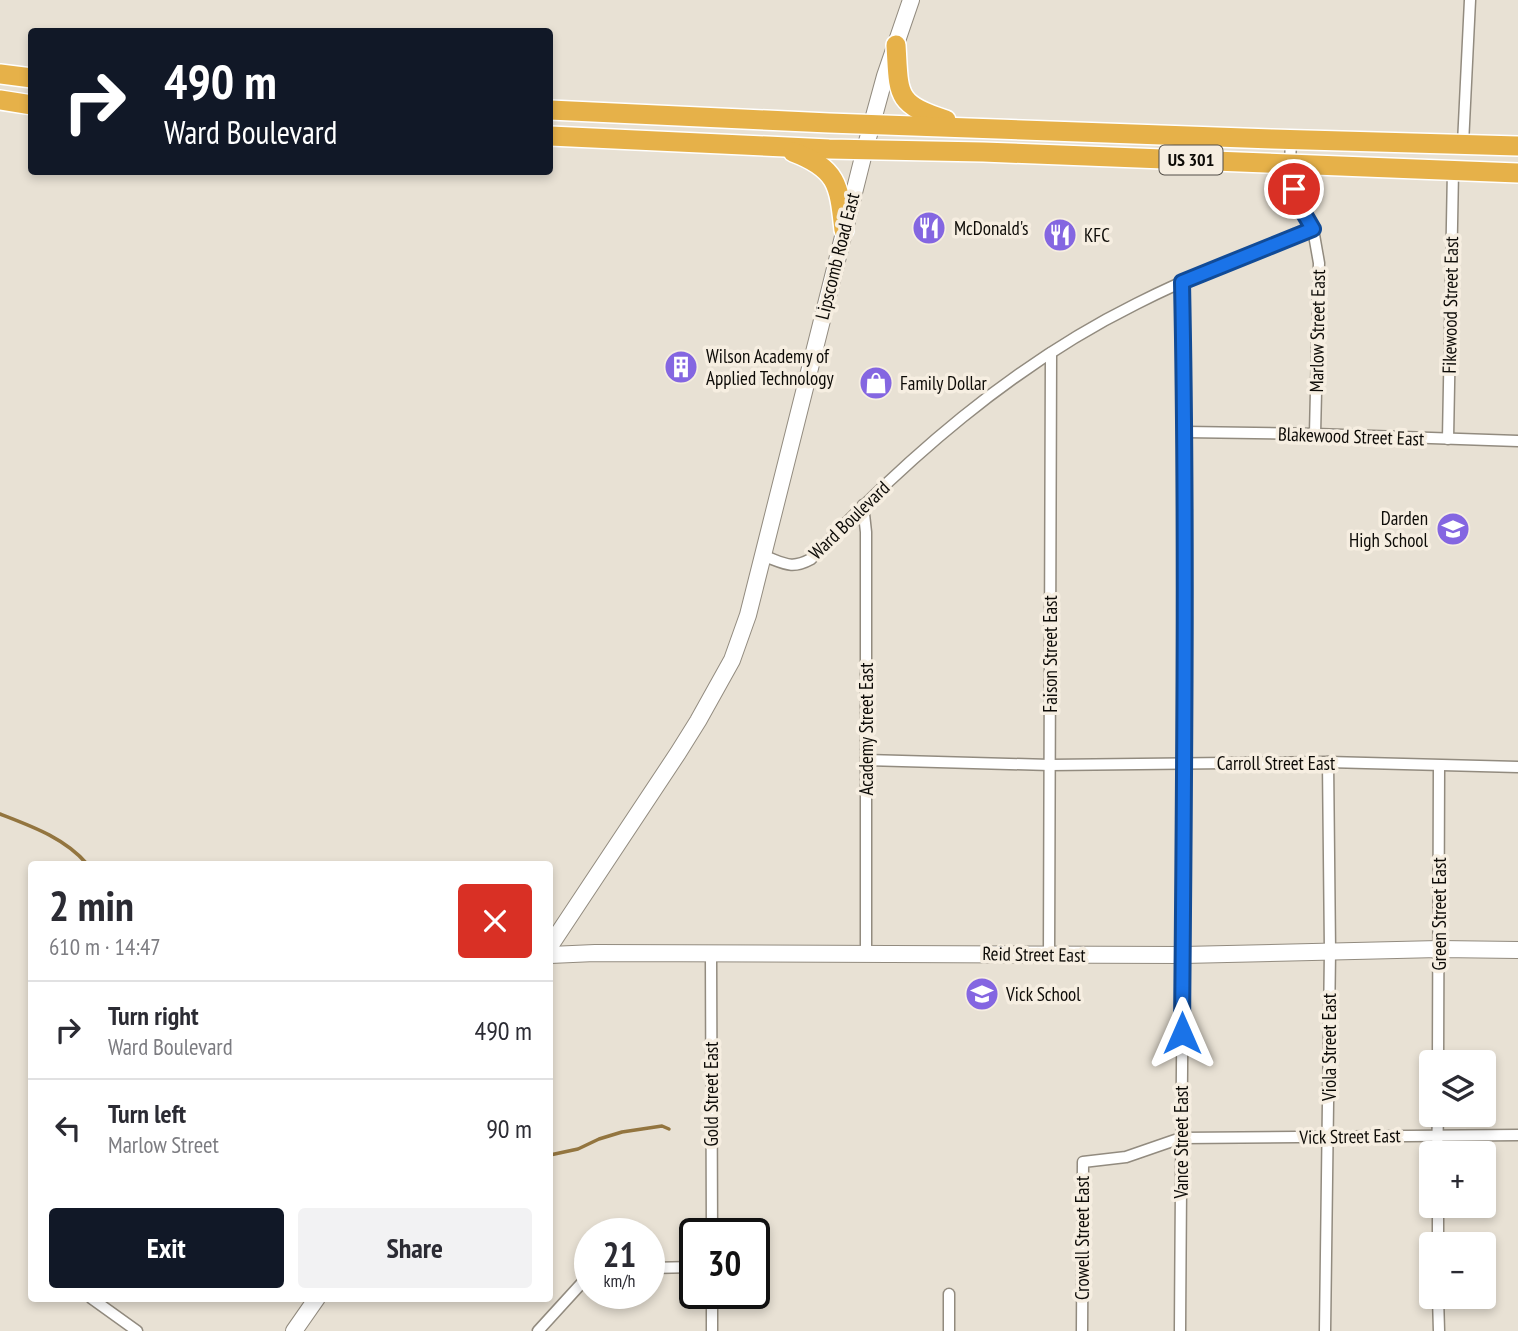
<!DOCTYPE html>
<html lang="en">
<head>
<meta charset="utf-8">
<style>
  :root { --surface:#fff; --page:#f2f2f3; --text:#2b2b33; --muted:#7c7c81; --line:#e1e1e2; --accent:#111827 }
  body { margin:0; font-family:"PT Sans Narrow",sans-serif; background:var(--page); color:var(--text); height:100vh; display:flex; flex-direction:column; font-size:26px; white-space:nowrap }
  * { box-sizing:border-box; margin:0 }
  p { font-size:23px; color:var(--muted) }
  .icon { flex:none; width:38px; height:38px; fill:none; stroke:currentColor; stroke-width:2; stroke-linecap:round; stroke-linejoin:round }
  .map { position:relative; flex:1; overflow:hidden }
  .side { position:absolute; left:28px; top:861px; width:525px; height:441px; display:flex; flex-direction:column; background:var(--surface); border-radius:7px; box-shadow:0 4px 10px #0003 }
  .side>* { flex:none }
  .top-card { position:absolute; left:28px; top:28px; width:525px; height:147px; border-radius:7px; box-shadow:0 4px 10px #0003; background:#111827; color:#fff; overflow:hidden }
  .buttons { position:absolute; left:1419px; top:1050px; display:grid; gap:14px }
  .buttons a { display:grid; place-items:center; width:77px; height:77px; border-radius:7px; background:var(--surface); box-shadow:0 4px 10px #0003; font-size:35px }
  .speed { position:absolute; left:574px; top:1218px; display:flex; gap:14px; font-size:35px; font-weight:700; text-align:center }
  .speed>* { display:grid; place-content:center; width:91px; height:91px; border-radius:50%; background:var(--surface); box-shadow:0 4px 10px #0003; line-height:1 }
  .speed small { font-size:18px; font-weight:400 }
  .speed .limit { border:4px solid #111; border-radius:10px; background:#fff; color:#111 }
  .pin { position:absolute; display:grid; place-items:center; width:60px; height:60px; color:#fff; margin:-30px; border:4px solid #fff; border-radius:50%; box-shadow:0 2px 7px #0007 }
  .me { position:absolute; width:77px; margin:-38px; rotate:0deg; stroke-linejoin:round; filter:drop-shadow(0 0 5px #0008) }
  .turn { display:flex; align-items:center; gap:24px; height:147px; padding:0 21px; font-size:32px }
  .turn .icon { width:91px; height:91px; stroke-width:2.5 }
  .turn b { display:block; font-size:49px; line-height:60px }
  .round { display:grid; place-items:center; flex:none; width:74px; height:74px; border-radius:7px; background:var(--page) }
  .headline { display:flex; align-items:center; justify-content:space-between; height:119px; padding:0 21px }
  h1 { font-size:42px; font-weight:800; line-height:52px }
  .action { display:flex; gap:14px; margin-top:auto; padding:14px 21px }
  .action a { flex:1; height:80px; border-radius:7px; background:var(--accent); color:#fff; font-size:28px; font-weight:800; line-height:80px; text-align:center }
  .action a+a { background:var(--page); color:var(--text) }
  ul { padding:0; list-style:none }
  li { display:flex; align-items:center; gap:21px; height:98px; padding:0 21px; border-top:2px solid var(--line) }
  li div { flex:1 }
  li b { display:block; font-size:26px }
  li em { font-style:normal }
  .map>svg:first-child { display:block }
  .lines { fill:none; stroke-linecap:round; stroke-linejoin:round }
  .stream { stroke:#93753f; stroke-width:3.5 }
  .street-casing { stroke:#928b7f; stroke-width:13 }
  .secondary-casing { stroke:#928b7f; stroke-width:18 }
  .highway-casing { stroke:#fff; stroke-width:22 }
  .street { stroke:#fff; stroke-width:10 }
  .secondary { stroke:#fff; stroke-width:16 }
  .highway { stroke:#e6b149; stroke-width:19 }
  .route-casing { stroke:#114b97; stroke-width:18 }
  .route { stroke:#1a73e8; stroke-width:12 }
  .labels { text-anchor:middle; stroke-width:7; stroke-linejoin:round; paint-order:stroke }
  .shield { fill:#f6eee1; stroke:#534f48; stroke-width:2 }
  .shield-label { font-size:18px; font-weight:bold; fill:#0d0b07 }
  .poi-label { font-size:19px; fill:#0d0b07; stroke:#f6eee1; text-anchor:start }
  .street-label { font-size:19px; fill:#0d0b07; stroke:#f6eee1 }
</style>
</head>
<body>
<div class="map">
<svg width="1518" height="1331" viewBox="0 0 1518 1331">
  <rect width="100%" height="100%" fill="#e8e1d4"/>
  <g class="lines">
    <g class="stream">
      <path d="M 0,814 C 31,826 65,838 87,864"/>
      <path d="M 550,1155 L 578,1149 L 599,1139 L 622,1132 L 662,1126 L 669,1129"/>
    </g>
    <defs>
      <g id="street">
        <path d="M 1291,140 L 1290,164 L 1294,189 L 1302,210 L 1313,229 L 1319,263 L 1315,434"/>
        <path d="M 1463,144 L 1470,0"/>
        <path d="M 1185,432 L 1315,434 L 1518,441"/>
        <path d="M 1448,439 L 1453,170"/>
        <path d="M 863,505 L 866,532 L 866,954"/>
        <path d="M 764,556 C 784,563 791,570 811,559 C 906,459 1011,366 1136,304 C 1193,275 1253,252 1313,229"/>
        <path d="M 866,760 L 1050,765 L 1328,762 L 1518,767"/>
        <path d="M 711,954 L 712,1234"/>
        <path d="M 1049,955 L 1051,353"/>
        <path d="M 1438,1062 L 1439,766"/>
        <path d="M 1437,1153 L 1438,1115"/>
        <path d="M 1438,1206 L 1438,1244"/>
        <path d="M 649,1268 L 695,1267"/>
        <path d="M 949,1294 L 949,1331"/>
        <path d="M 1438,1297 L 1439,1331"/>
        <path d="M 91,1298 L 137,1331"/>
        <path d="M 538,1331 L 590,1274"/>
        <path d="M 712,1331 L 712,1293"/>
        <path d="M 1082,1331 L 1083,1162 L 1126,1157 L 1181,1138 L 1518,1135"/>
        <path d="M 1180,1331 C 1182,981 1188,632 1182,282"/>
        <path d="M 1325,1331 L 1330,951 L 1328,762"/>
      </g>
      <g id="secondary">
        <path d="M 550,946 L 678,753 L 698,721 L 732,660 L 748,615 L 865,149 L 885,76 L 911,0"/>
        <path d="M 550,955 L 595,953 L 1183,955 L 1439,949 L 1518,950"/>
        <path d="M 294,1331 L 317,1298"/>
      </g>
      <g id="highway">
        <path d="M 896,45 C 899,95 895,104 946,120"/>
        <path d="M 0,74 L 32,78"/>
        <path d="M 0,100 L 32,105"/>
        <path d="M 550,110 L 829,123 L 1272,139 L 1518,146"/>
        <path d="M 550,136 L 829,149 L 983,152 L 1518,173"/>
        <path d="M 793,152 C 838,169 839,185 844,230"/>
      </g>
    </defs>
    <use href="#street" class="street-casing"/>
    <use href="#secondary" class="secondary-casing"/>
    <use href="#highway" class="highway-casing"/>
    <use href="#street" class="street"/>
    <use href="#secondary" class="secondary"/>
    <use href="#highway" class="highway"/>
  </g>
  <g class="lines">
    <defs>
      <path id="route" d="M 1182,1033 C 1184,783 1187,532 1182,282 L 1313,229 L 1302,210 L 1294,189"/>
    </defs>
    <use href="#route" class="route-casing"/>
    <use href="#route" class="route"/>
  </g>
  <defs>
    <symbol id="restaurant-disc" viewBox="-11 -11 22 22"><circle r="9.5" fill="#8466e1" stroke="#f6eee1"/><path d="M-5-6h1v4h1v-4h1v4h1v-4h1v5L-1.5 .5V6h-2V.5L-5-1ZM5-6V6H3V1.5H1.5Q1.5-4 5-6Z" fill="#fff"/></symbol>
    <symbol id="building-disc" viewBox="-11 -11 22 22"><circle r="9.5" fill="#8466e1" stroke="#f6eee1"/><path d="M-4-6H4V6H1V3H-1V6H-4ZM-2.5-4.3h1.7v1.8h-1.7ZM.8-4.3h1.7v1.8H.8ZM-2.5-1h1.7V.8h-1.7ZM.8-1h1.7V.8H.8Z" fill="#fff"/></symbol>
    <symbol id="shop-disc" viewBox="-11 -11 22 22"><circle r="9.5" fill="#8466e1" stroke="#f6eee1"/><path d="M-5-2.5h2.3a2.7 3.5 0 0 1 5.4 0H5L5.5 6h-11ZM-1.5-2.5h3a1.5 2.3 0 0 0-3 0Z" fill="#fff"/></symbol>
    <symbol id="school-disc" viewBox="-11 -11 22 22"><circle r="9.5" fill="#8466e1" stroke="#f6eee1"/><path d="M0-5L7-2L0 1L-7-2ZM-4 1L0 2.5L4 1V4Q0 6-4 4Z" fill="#fff"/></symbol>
  </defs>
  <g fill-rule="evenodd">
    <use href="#restaurant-disc" x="910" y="209" width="38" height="38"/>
    <use href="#restaurant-disc" x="1041" y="216" width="38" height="38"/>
    <use href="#building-disc" x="662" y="348" width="38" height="38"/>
    <use href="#shop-disc" x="857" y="364" width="38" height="38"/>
    <use href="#school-disc" x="1434" y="510" width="38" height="38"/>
    <use href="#school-disc" x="963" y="975" width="38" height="38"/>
  </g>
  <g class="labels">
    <rect class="shield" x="1159.5" y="145.5" width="63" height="29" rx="5"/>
    <g class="shield-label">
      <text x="1191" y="166">US 301</text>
    </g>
    <g class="poi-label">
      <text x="954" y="235">McDonald's</text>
      <text x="1084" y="242">KFC</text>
      <text x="706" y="363">Wilson Academy of<tspan x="706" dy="22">Applied Technology</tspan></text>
      <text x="900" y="390">Family Dollar</text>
      <text x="1428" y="525" text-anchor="end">Darden<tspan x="1428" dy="22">High School</tspan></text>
      <text x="1006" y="1001">Vick School</text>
    </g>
    <g class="street-label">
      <text transform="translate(837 256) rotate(-76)" y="7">Lipscomb Road East</text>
      <text transform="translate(1450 305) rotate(-89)" y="7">Fikewood Street East</text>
      <text transform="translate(1317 331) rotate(-89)" y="7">Marlow Street East</text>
      <text transform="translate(1351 436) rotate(2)" y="7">Blakewood Street East</text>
      <text transform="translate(849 520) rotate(-44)" y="7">Ward Boulevard</text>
      <text transform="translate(1050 654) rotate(-90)" y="7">Faison Street East</text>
      <text transform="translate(866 729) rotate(-90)" y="7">Academy Street East</text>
      <text x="1276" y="770">Carroll Street East</text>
      <text transform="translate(1439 914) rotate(-90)" y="7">Green Street East</text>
      <text transform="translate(1034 954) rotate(1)" y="7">Reid Street East</text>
      <text transform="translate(1329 1047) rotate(-90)" y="7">Viola Street East</text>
      <text transform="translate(711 1094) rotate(-90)" y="7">Gold Street East</text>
      <text transform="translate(1350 1136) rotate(-1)" y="7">Vick Street East</text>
      <text transform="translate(1181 1142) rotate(-90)" y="7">Vance Street East</text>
      <text transform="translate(1082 1238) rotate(-90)" y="7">Crowell Street East</text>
    </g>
  </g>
</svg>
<div class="buttons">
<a><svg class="icon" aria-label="layers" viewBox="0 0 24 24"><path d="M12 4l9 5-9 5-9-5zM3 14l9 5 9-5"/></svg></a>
<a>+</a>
<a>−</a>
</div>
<div class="speed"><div>21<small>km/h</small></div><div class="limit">30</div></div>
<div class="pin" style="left:1294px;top:189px;background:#d93025"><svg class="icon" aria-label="arrive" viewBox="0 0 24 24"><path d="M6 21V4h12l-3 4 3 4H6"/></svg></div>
<svg class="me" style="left:1182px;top:1033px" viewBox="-20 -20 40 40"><path d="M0-17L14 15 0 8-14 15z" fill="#1a73e8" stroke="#fff" stroke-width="4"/></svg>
<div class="top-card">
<div class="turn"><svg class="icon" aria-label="right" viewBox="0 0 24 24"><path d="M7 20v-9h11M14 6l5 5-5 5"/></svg><div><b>490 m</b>Ward Boulevard</div></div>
</div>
<section class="side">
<div class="headline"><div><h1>2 min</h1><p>610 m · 14:47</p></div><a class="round" style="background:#d93025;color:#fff"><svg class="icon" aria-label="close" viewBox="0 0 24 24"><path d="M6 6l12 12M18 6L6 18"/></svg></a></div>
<ul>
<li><svg class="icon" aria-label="right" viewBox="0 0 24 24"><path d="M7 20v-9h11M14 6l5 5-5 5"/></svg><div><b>Turn right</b><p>Ward Boulevard</p></div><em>490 m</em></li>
<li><svg class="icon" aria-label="left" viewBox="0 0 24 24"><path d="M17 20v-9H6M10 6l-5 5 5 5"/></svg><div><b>Turn left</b><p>Marlow Street</p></div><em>90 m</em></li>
</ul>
<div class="action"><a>Exit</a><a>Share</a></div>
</section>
</div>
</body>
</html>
